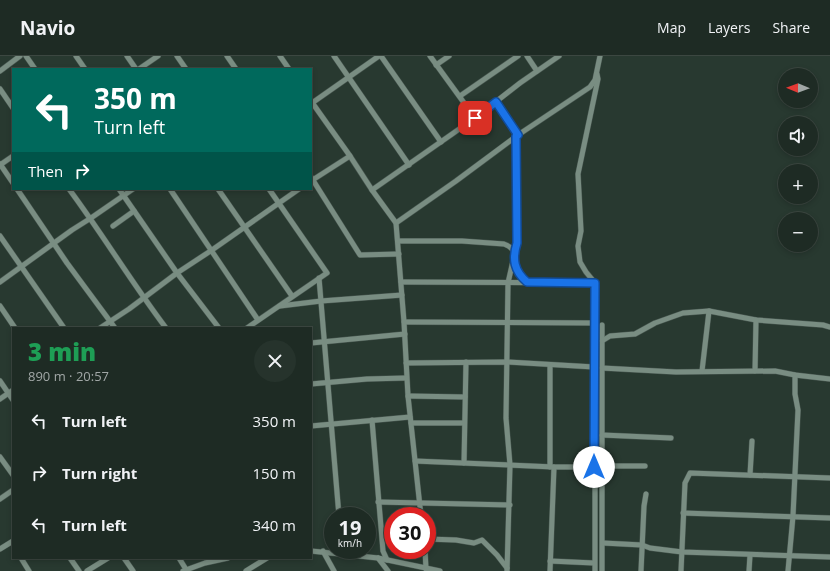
<!DOCTYPE html>
<html lang="en">
<head>
<meta charset="utf-8">
<style>
  :root { --surface:#1e2b24; --page:#26332c; --text:#f1f3f6; --muted:#a1a7a6; --line:#3c4741 }
  body { margin:0; font-family:"Open Sans",sans-serif; background:var(--page); color:var(--text); height:100vh; display:flex; flex-direction:column; font-size:15px; white-space:nowrap }
  * { box-sizing:border-box; margin:0 }
  p { font-size:13px; color:var(--muted) }
  .icon { flex:none; width:22px; height:22px; fill:none; stroke:currentColor; stroke-width:2; stroke-linecap:round; stroke-linejoin:round }
  .map { position:relative; flex:1; overflow:hidden }
  .drawer { position:absolute; left:12px; top:271px; width:300px; height:232px; display:flex; flex-direction:column; background:var(--surface); border-radius:0px; box-shadow:0 2px 6px #0003,0 0 0 1px var(--line) }
  .drawer>* { flex:none }
  .hud { position:absolute; left:12px; top:12px; width:300px; height:122px; border-radius:0px; box-shadow:0 2px 6px #0003,0 0 0 1px var(--line); background:#00695c; color:#fff; overflow:hidden }
  .needle { width:26px; rotate:271deg }
  .tools { position:absolute; left:778px; top:12px; display:grid; gap:8px }
  .tools a { display:grid; place-items:center; width:40px; height:40px; border-radius:50%; background:var(--surface); box-shadow:0 2px 6px #0003,0 0 0 1px var(--line); font-size:20px }
  .speed { position:absolute; left:324px; top:451px; display:flex; gap:8px; font-size:20px; font-weight:700; text-align:center }
  .speed>* { display:grid; place-content:center; width:52px; height:52px; border-radius:50%; background:var(--surface); box-shadow:0 2px 6px #0003,0 0 0 1px var(--line); line-height:1 }
  .speed small { font-size:10px; font-weight:400 }
  .speed .limit { border:6px solid #d22; background:#fff; color:#111 }
  .pin { position:absolute; display:grid; place-items:center; width:34px; height:34px; color:#fff; margin:-17px; border-radius:8px; box-shadow:0 2px 6px #0006 }
  .me { position:absolute; width:44px; margin:-22px; rotate:0deg; stroke-linejoin:round; filter:drop-shadow(0 0 3px #0008) }
  .turn { display:flex; align-items:center; gap:14px; height:84px; padding:0 16px; font-size:18px }
  .turn .icon { width:52px; height:52px; stroke-width:2.5 }
  .turn b { display:block; font-size:28px; line-height:34px }
  .then { display:flex; align-items:center; height:38px; padding:0 16px; background:#0003; gap:8px; font-size:15px }
  .round { display:grid; place-items:center; flex:none; width:42px; height:42px; border-radius:21px; background:var(--page) }
  .overview { display:flex; align-items:center; justify-content:space-between; height:68px; padding:0 16px }
  h1 { font-size:24px; font-weight:800; line-height:30px; color:#1e9e55 }
  ul { padding:0; list-style:none }
  li { display:flex; align-items:center; gap:12px; height:52px; padding:0 16px }
  li div { flex:1 }
  li b { display:block; font-size:15px }
  li em { font-style:normal }
  header { display:flex; align-items:center; gap:24px; box-sizing:border-box; height:56px; padding:0 20px; background:var(--surface); border-bottom:1px solid var(--line) }
  header strong { font-size:19px }
  nav { display:flex; gap:22px; margin-inline-start:auto; font-size:14px }
  .map>svg:first-child { display:block }
  .lines { fill:none; stroke-linecap:round; stroke-linejoin:round }
  .minor-casing { stroke:#485750; stroke-width:6 }
  .minor { stroke:#798d82; stroke-width:5 }
  .route-casing { stroke:#114b97; stroke-width:10 }
  .route { stroke:#1a73e8; stroke-width:7 }
</style>
</head>
<body>
<header>
<strong>Navio</strong>
<nav><a>Map</a><a>Layers</a><a>Share</a></nav>
</header>
<div class="map">
<svg width="830" height="515" viewBox="0 0 830 515">
  <rect width="100%" height="100%" fill="#283930"/>
  <g class="lines">
    <defs>
      <g id="minor">
        <path d="M 26,0 L 35,13"/>
        <path d="M 76,0 L 85,13"/>
        <path d="M 127,0 L 136,13"/>
        <path d="M 177,0 L 186,13"/>
        <path d="M 227,0 L 236,13"/>
        <path d="M 280,0 L 289,13"/>
        <path d="M 334,0 L 409,109"/>
        <path d="M 381,0 L 441,86"/>
        <path d="M 430,0 L 475,62"/>
        <path d="M 527,0 L 537,15"/>
        <path d="M 436,9 L 449,0"/>
        <path d="M 139,13 L 158,0"/>
        <path d="M 0,15 L 20,0"/>
        <path d="M 0,33 L 13,52"/>
        <path d="M 460,40 L 518,0"/>
        <path d="M 311,45 L 350,100 L 372,134 L 396,167 L 404,266 L 408,340 L 421,460"/>
        <path d="M 496,46 L 518,79"/>
        <path d="M 312,47 L 379,0"/>
        <path d="M 0,108 L 13,127"/>
        <path d="M 0,109 L 13,100"/>
        <path d="M 311,121 L 360,199 L 399,198"/>
        <path d="M 311,125 L 350,100"/>
        <path d="M 17,133 L 67,207 L 115,272"/>
        <path d="M 69,133 C 103,179 132,227 166,272"/>
        <path d="M 119,133 L 177,217 L 219,272"/>
        <path d="M 170,133 L 258,264"/>
        <path d="M 218,133 L 292,240"/>
        <path d="M 372,134 L 475,62 L 520,27 L 559,0"/>
        <path d="M 396,167 L 456,125 L 518,79 L 590,31 L 595,24 L 600,0"/>
        <path d="M 113,170 L 134,155"/>
        <path d="M 0,180 L 64,272"/>
        <path d="M 398,185 L 462,185 L 504,188 C 518,193 513,201 516,213 C 518,219 523,222 527,226"/>
        <path d="M 319,222 L 339,460"/>
        <path d="M 0,226 L 72,174 L 91,162 L 133,133"/>
        <path d="M 401,226 L 595,227"/>
        <path d="M 0,250 L 15,272"/>
        <path d="M 280,250 L 321,245 L 402,239"/>
        <path d="M 404,266 L 595,267"/>
        <path d="M 602,269 L 602,515"/>
        <path d="M 100,272 L 129,253 L 177,217 L 212,194 L 299,133"/>
        <path d="M 247,272 L 327,217 L 269,133"/>
        <path d="M 602,285 L 610,280 L 635,278 L 655,267 L 683,257 L 709,255 L 756,264 L 823,269 L 830,271"/>
        <path d="M 311,287 L 405,278"/>
        <path d="M 406,307 L 507,306 L 594,311"/>
        <path d="M 550,309 L 550,411"/>
        <path d="M 602,312 L 676,316 L 775,315 L 795,319 L 830,323"/>
        <path d="M 702,315 L 709,255"/>
        <path d="M 755,315 L 756,264"/>
        <path d="M 0,325 L 13,344"/>
        <path d="M 311,328 L 367,323 L 406,322"/>
        <path d="M 408,340 L 465,341"/>
        <path d="M 0,343 L 13,334"/>
        <path d="M 372,364 L 383,495 L 387,504"/>
        <path d="M 411,367 L 464,367"/>
        <path d="M 311,370 L 410,361"/>
        <path d="M 602,379 L 671,382"/>
        <path d="M 0,401 L 13,419"/>
        <path d="M 415,405 L 554,411 L 594,411"/>
        <path d="M 464,407 L 466,306"/>
        <path d="M 602,410 L 645,410"/>
        <path d="M 750,419 L 752,385"/>
        <path d="M 0,443 L 13,434"/>
        <path d="M 378,446 L 510,449"/>
        <path d="M 683,457 L 830,462"/>
        <path d="M 427,483 L 456,484 L 474,487 L 482,484 L 497,499 L 507,512"/>
        <path d="M 603,487 L 642,489 L 650,492 L 682,496 L 830,501"/>
        <path d="M 0,493 L 13,485"/>
        <path d="M 425,494 L 426,513"/>
        <path d="M 311,495 L 378,502 L 440,515"/>
        <path d="M 323,495 L 334,515"/>
        <path d="M 21,502 L 29,515"/>
        <path d="M 70,502 L 79,515"/>
        <path d="M 124,502 L 133,515"/>
        <path d="M 179,502 L 187,515"/>
        <path d="M 378,502 L 388,515"/>
        <path d="M 550,505 L 594,507"/>
        <path d="M 87,515 L 108,502"/>
        <path d="M 183,515 L 205,507 L 228,502"/>
        <path d="M 246,515 L 267,502"/>
        <path d="M 507,515 L 510,409 L 506,362 L 508,227 L 517,187 L 516,80"/>
        <path d="M 550,515 L 554,411"/>
        <path d="M 595,515 L 595,227 L 586,216 L 580,206 L 578,190 L 581,175 L 578,118 L 598,23 L 597,18"/>
        <path d="M 641,515 L 644,450 L 646,438"/>
        <path d="M 681,515 L 685,427 L 690,417 L 830,422"/>
        <path d="M 749,515 L 750,499"/>
        <path d="M 788,515 L 793,460 L 798,354 L 795,338 L 795,319"/>
      </g>
    </defs>
    <use href="#minor" class="minor-casing"/>
    <use href="#minor" class="minor"/>
  </g>
  <g class="lines">
    <defs>
      <path id="route" d="M 475,62 L 496,46 L 518,79 L 516,80 L 517,187 C 512,203 514,215 527,226 L 595,227 L 594,411"/>
    </defs>
    <use href="#route" class="route-casing"/>
    <use href="#route" class="route"/>
  </g>
</svg>
<div class="tools">
<a><svg class="needle" viewBox="-14 -14 28 28"><path d="M0-13l5 13h-10z" fill="#e53935"/><path d="M0 13l5-13h-10z" fill="#a1a7a6"/></svg></a>
<a><svg class="icon" aria-label="sound" viewBox="0 0 24 24"><path d="M4 9h4l5-4v14l-5-4H4zM17 9q2 3 0 6"/></svg></a>
<a>+</a>
<a>−</a>
</div>
<div class="speed"><div>19<small>km/h</small></div><div class="limit">30</div></div>
<div class="pin" style="left:475px;top:62px;background:#d93025"><svg class="icon" aria-label="arrive" viewBox="0 0 24 24"><path d="M6 21V4h12l-3 4 3 4H6"/></svg></div>
<svg class="me" style="left:594px;top:411px" viewBox="-20 -20 40 40"><circle r="19" fill="#fff"/><path d="M0-13L10 11 0 6-10 11z" fill="#1a73e8"/></svg>
<div class="hud">
<div class="turn"><svg class="icon" aria-label="left" viewBox="0 0 24 24"><path d="M17 20v-9H6M10 6l-5 5 5 5"/></svg><div><b>350 m</b>Turn left</div></div>
<div class="then">Then<svg class="icon" aria-label="right" viewBox="0 0 24 24"><path d="M7 20v-9h11M14 6l5 5-5 5"/></svg></div>
</div>
<section class="drawer">
<div class="overview"><div><h1>3 min</h1><p>890 m · 20:57</p></div><a class="round"><svg class="icon" aria-label="close" viewBox="0 0 24 24"><path d="M6 6l12 12M18 6L6 18"/></svg></a></div>
<ul>
<li><svg class="icon" aria-label="left" viewBox="0 0 24 24"><path d="M17 20v-9H6M10 6l-5 5 5 5"/></svg><div><b>Turn left</b></div><em>350 m</em></li>
<li><svg class="icon" aria-label="right" viewBox="0 0 24 24"><path d="M7 20v-9h11M14 6l5 5-5 5"/></svg><div><b>Turn right</b></div><em>150 m</em></li>
<li><svg class="icon" aria-label="left" viewBox="0 0 24 24"><path d="M17 20v-9H6M10 6l-5 5 5 5"/></svg><div><b>Turn left</b></div><em>340 m</em></li>
</ul>
</section>
</div>
</body>
</html>
